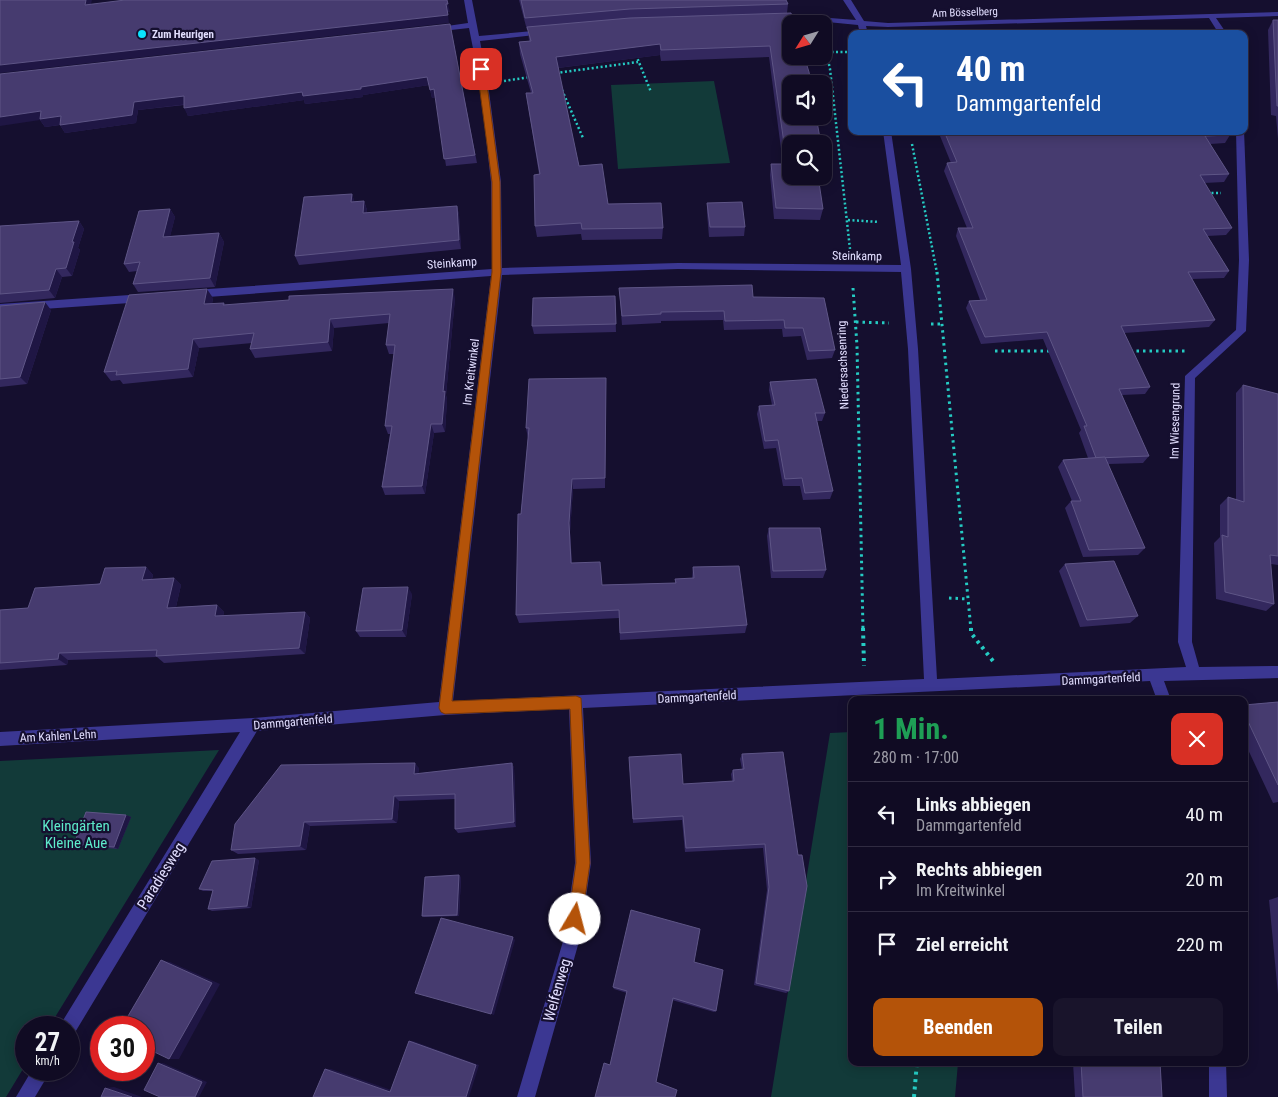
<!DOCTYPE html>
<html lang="de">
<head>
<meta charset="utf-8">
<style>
  :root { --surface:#100b23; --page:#19142b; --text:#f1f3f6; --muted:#9c9ba6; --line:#302b41; --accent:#b45309 }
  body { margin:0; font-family:"Roboto Condensed",sans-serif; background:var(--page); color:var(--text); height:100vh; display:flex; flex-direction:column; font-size:19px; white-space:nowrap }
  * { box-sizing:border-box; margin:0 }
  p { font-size:16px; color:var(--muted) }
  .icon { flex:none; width:28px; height:28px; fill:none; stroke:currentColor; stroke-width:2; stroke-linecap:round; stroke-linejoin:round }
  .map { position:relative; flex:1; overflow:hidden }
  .sheet { position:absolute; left:848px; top:696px; width:400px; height:370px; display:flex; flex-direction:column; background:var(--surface); border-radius:10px; box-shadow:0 2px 12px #0003,0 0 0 1px var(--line) }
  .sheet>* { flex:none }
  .guide { position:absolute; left:848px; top:30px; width:400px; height:105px; border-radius:10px; box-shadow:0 2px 12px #0003,0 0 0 1px var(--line); background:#1a4fa0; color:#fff; overflow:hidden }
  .needle { width:32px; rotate:233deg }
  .fabs { position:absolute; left:782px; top:15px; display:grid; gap:10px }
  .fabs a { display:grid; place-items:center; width:50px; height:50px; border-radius:10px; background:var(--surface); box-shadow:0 2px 12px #0003,0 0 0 1px var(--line); font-size:25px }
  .speed { position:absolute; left:15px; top:1016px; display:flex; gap:10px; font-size:25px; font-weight:700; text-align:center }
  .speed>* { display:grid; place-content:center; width:65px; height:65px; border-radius:50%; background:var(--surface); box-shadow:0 2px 12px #0003,0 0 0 1px var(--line); line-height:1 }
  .speed small { font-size:12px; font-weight:400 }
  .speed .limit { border:8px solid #d22; background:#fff; color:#111 }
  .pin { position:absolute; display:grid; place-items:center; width:42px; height:42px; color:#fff; margin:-21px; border-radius:10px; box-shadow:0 2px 8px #0006 }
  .me { position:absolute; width:55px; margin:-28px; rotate:8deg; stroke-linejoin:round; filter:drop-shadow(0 0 4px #0008) }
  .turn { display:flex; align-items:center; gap:18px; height:105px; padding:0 25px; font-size:22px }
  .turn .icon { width:65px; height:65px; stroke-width:2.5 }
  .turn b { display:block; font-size:35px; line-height:42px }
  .round { display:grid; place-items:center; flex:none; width:52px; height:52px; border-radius:10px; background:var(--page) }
  .head { display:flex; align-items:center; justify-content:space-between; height:85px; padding:0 25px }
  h1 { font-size:30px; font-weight:700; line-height:38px; color:#1e9e55 }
  .action { display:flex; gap:10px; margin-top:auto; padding:10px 25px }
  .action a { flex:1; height:58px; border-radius:10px; background:var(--accent); color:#fff; font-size:20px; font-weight:700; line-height:58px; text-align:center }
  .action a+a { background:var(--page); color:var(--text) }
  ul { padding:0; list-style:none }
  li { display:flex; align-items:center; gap:15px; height:65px; padding:0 25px; border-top:1px solid var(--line) }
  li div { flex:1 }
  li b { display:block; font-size:19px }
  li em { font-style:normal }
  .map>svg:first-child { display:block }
  .green { fill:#123a39 }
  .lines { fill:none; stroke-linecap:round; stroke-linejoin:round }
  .path-far2 { stroke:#25cbc3; stroke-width:2.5; stroke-dasharray:2 2.5; stroke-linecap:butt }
  .path-far1 { stroke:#25cbc3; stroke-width:3; stroke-dasharray:2.5 4; stroke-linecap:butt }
  .path { stroke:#25cbc3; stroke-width:4; stroke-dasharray:3 4.5; stroke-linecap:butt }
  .street { fill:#3b3792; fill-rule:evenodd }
  .wall { fill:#33285e }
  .shaded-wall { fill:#1f1644 }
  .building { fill:#463b6f; stroke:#5e5586 }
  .route { fill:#b45309; stroke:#753606 }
  .poi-dot { fill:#0ae3ff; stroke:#150f2f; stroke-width:2 }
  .labels { text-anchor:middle; stroke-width:4.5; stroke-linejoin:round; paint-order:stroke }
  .far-street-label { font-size:11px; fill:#e2deff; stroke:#150f2f }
  .far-poi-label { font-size:11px; font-weight:bold; fill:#e2deff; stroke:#150f2f; text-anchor:start }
  .street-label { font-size:12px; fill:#e2deff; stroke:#150f2f }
  .near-park-label { font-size:15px; fill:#5debca; stroke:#150f2f }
  .near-street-label { font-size:15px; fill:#e2deff; stroke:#150f2f }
</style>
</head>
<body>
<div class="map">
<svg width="1278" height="1097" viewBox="0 0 1278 1097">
  <rect width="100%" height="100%" fill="#150f2f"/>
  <g class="green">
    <path d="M 714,81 L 730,163 L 618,169 L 611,85 Z"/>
    <path d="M 851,732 L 851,1062 L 958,1063 L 955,1097 L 771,1097 L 830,733 Z"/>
    <path d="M 219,750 L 49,1027 L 26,1028 L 26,1064 L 6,1097 L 0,1097 L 0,761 Z"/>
  </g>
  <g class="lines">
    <g class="path-far2">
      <path d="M 824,42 L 830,69 L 850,249"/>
      <path d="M 827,52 L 851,52"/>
      <path d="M 636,55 L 651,92"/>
      <path d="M 556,73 L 638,62"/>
      <path d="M 504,81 L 530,77"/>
      <path d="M 562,90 L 583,138"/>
      <path d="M 912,144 L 937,273"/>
      <path d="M 1207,193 L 1221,193"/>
      <path d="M 848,220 L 879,222"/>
    </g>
    <g class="path-far1">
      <path d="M 937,272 L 971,630"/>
      <path d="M 853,288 L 857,346 L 863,630"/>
      <path d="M 856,322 L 889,323"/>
      <path d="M 931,324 L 943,324"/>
      <path d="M 995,351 L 1051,351"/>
      <path d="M 1130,351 L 1188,351"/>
      <path d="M 949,598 L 968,599"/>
    </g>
    <g class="path">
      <path d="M 863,628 L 864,666"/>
      <path d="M 971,628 L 971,633 L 993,661"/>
      <path d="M 914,1097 L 917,1062"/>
    </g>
    <g class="street">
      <path d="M 464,0 L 472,0 L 479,36 L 544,30 L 548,32 L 544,34 L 480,41 L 488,84 L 501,182 L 502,268 L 678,263 L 901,265 L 883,131 L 891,131 L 911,269 L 918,349 L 937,679 L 1186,667 L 1178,642 L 1185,376 L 1236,330 L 1239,260 L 1236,131 L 1244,130 L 1249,260 L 1246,331 L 1195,378 L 1192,642 L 1199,667 L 1278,666 L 1278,678 L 1164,681 L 1171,700 L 1157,700 L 1150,681 L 583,708 L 591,863 L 580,938 L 535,1097 L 517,1097 L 564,938 L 575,863 L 569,709 L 445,715 L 257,731 L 74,1034 L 69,1036 L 69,1028 L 60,1028 L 62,1022 L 240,732 L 0,746 L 0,732 L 253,718 L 439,702 L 491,276 L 194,298 L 189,294 L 194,290 L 492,269 L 491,182 L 480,84 L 469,28 L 433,32 L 429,30 L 433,28 L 468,23 ZM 678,269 L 901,272 L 908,349 L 924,679 L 453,701 L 502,275 Z"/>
      <path d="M 843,0 L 851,0 L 864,21 L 888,23 L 1278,12 L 1278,16 L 1216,18 L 1227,34 L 1219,34 L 1209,18 L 888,27 L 866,26 L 868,34 L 860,34 L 858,25 L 817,21 L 776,22 L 772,20 L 776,18 L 817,17 L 856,20 Z"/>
      <path d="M 144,294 L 149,298 L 144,302 L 0,312 L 0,304 Z"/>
      <path d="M 1209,1062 L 1226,1062 L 1227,1097 L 1209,1097 Z"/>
      <path d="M 32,1070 L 51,1070 L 35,1097 L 16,1097 Z"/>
    </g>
  </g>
  <g class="wall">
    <path d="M 519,0 L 786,0 L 788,4 L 787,13 L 791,144 L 823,209 L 820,220 L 774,219 L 770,175 L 771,164 L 783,164 L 769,57 L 661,61 L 660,55 L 558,68 L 579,166 L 608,204 L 663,228 L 662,239 L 582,240 L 581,234 L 537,237 L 535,226 L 539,174 L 526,93 L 531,93 L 520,54 L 519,42 L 529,41 L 528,30 L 527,30 Z"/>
    <path d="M 1273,20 L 1278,20 L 1278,139 L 1276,116 L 1271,115 L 1268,30 Z"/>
    <path d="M 450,24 L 477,163 L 446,166 L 436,97 L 432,98 L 429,85 L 363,95 L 363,97 L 305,104 L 304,100 L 188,116 L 184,105 L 138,110 L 136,123 L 65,133 L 60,125 L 45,127 L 40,120 Z"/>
    <path d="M 938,131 L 1227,131 L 1230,135 L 1225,143 L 1210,144 L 1229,174 L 1224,182 L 1204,183 L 1232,228 L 1226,235 L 1207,236 L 1229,271 L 1224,278 L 1192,279 L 1215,320 L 1209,327 L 1124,333 L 1150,387 L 1145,394 L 1122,395 L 1149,456 L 1143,463 L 1108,464 L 1145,548 L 1138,555 L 1083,557 L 1065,508 L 1071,501 L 1072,501 L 1058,467 L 1063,460 L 1088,458 L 1079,433 L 1081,430 L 1043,339 L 981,344 L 966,308 L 969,301 L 980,300 L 956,236 L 958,228 L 967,228 L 944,171 L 947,163 L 951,163 Z"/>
    <path d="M 352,194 L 354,202 L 364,201 L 367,210 L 367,213 L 457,206 L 459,215 L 461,249 L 299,265 L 295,256 Z"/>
    <path d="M 707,203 L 745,227 L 744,236 L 709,237 L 707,213 Z"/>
    <path d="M 170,209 L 175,217 L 170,236 L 219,233 L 224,242 L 215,287 L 138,292 L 133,284 L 137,271 L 129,272 L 124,264 Z"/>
    <path d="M 79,221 L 84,229 L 78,248 L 80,250 L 72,276 L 62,277 L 55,298 L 0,303 L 0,226 Z"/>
    <path d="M 619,288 L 753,297 L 824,298 L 835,350 L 832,358 L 807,360 L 801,336 L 783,337 L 782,329 L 724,330 L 723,320 L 661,321 L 661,323 L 622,325 Z"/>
    <path d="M 615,296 L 616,332 L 534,334 L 532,326 Z"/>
    <path d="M 213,298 L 212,304 L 224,303 L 225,305 L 455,298 L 446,395 L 447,400 L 445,432 L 434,433 L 425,494 L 385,495 L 382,487 L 390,434 L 388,434 L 385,426 L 394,354 L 389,354 L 386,345 L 389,323 L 334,328 L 332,351 L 255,358 L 250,349 L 252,343 L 199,348 L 193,377 L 123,384 L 120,380 L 111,381 L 104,372 Z"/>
    <path d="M 0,306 L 51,310 L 27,384 L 0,387 Z"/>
    <path d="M 770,382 L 825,413 L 822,421 L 817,421 L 833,491 L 830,499 L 803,500 L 800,486 L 783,486 L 776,448 L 764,449 L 757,414 L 759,406 L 772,405 L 769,390 Z"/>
    <path d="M 1243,385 L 1278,394 L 1278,565 L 1271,564 L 1274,604 L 1266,611 L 1216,599 L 1214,543 L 1220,537 L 1220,505 L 1228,497 L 1236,500 L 1236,393 Z"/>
    <path d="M 606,388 L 605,488 L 573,489 L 570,532 L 572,563 L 602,585 L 675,583 L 675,579 L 692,578 L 693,567 L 747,625 L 745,633 L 620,640 L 619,618 L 519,623 L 516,615 L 521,514 L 528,438 L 526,428 Z"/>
    <path d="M 769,528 L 826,570 L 823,578 L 771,578 L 767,536 Z"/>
    <path d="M 1065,564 L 1138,616 L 1130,623 L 1080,627 L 1059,571 Z"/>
    <path d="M 146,567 L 153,575 L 152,579 L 174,578 L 181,585 L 176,607 L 217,605 L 224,612 L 223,616 L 305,612 L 310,618 L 305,654 L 164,663 L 157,657 L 68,660 L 67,665 L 0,670 L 0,610 L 28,608 Z"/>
    <path d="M 412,594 L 406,637 L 360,637 L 356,631 Z"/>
    <path d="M 1278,702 L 1278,802 L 1273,803 L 1244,741 L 1244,705 Z"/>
    <path d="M 783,752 L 789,991 L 786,993 L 754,985 L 767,890 L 763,848 L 685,852 L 682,820 L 633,823 L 629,757 L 683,784 L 732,781 L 731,774 L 733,770 L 742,769 L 740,759 L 742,754 Z"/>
    <path d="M 512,763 L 514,768 L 516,827 L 458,833 L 455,829 L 455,799 L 399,801 L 397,823 L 310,826 L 306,850 L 238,854 L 231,850 L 419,768 L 418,774 Z"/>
    <path d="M 126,815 L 131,817 L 118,849 L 79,846 L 74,844 Z"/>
    <path d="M 259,860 L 251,908 L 212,911 L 208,909 L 213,891 L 203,891 L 199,889 Z"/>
    <path d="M 461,877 L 459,916 L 424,917 L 422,916 Z"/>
    <path d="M 1278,897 L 1278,994 L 1269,900 Z"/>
    <path d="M 694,962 L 716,1011 L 714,1012 L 672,1000 L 656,1082 L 610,1065 L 627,993 L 614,989 L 613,987 Z"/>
    <path d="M 1073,1062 L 1160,1062 L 1162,1097 L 1075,1097 Z"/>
  </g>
  <g class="shaded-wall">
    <path d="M 86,0 L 92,0 L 89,12 L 85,5 Z"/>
    <path d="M 446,4 L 448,4 L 450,12 L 447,12 Z"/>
    <path d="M 448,15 L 449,23 L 0,73 L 0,65 Z"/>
    <path d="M 660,44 L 660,55 L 557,68 L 556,57 Z"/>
    <path d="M 427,77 L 429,85 L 363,95 L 363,97 L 305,104 L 304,100 L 188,116 L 184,108 L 302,92 L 361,87 Z"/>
    <path d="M 434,89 L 436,97 L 432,98 L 430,90 Z"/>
    <path d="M 184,96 L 188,104 L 138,110 L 136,123 L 65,133 L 60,125 L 134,102 Z"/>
    <path d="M 41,111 L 61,116 L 66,124 L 45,127 L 40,120 L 0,126 L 0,117 Z"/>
    <path d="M 352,194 L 355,203 L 351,202 Z"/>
    <path d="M 364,201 L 367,210 L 366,222 L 363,213 Z"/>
    <path d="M 457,206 L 459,215 L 461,249 L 459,240 Z"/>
    <path d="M 170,209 L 175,217 L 168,245 L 163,237 Z"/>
    <path d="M 79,221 L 84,229 L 78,248 L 80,250 L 72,276 L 66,268 L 72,242 Z"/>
    <path d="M 219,233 L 224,242 L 215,287 L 210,278 Z"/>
    <path d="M 56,269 L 62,277 L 55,298 L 49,290 Z"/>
    <path d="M 207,289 L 213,298 L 210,313 L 204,304 Z"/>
    <path d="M 453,289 L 455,298 L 446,395 L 447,400 L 445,432 L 442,424 L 443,392 Z"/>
    <path d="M 45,302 L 51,310 L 27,384 L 20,377 Z"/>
    <path d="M 330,319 L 334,328 L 332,351 L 328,342 Z"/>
    <path d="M 193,339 L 199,348 L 193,377 L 188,369 Z"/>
    <path d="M 431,424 L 434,433 L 425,494 L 422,486 Z"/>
    <path d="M 572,479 L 573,489 L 570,532 L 572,572 L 571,563 L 569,523 Z"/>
    <path d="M 146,567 L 153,575 L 149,587 L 142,580 Z"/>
    <path d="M 174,578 L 181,585 L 174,615 L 167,608 Z"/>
    <path d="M 408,587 L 412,594 L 406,637 L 402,630 Z"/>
    <path d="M 217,605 L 224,612 L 221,623 L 215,616 Z"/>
    <path d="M 305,612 L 310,618 L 305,654 L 299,648 Z"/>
    <path d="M 59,653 L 68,660 L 67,665 L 58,659 Z"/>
    <path d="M 415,763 L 419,768 L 418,779 L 414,774 Z"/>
    <path d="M 512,763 L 514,768 L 516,827 L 514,822 Z"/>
    <path d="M 394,796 L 399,801 L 397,823 L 392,819 Z"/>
    <path d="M 126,815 L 131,817 L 118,849 L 114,847 Z"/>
    <path d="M 304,822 L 310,826 L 306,850 L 300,846 Z"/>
    <path d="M 255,858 L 259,860 L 251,908 L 247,906 Z"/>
    <path d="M 459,875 L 461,877 L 459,916 L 457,915 Z"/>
    <path d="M 513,937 L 515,940 L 494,1015 L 491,1014 Z"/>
    <path d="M 161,960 L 170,962 L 220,984 L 179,1059 L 169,1059 Z"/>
    <path d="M 409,1041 L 413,1041 L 479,1065 L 469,1097 L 466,1097 Z"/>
    <path d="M 158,1063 L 163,1063 L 207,1082 L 199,1097 L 195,1097 Z"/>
    <path d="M 325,1069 L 331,1069 L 394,1091 L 390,1092 Z"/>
    <path d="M 114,1087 L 142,1097 L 132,1097 L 105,1088 Z"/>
  </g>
  <g class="building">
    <path d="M 0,0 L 86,0 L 85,5 L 125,0 L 447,0 L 448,4 L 446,4 L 448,15 L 0,65 Z"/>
    <path d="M 521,0 L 786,0 L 788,4 L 630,9 L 525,18 Z"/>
    <path d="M 791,13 L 794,24 L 791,24 L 791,56 L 804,56 L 809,72 L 811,84 L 791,84 L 791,116 L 816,116 L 821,144 L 791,144 L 791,176 L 818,176 L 823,209 L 776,208 L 771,164 L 787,164 L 770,46 L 661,50 L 660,44 L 556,57 L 579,166 L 602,164 L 608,204 L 661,203 L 663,228 L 582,229 L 581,223 L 535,226 L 534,175 L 540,174 L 526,93 L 533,93 L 519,42 L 531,41 L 527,27 L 630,18 Z"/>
    <path d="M 1273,20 L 1278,20 L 1278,106 L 1277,106 Z"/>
    <path d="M 450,24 L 475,155 L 444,159 L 434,89 L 430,90 L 427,77 L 361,87 L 361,89 L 303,96 L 302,92 L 184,108 L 184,96 L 134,102 L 132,115 L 60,125 L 61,116 L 40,119 L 41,111 L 0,117 L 0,74 Z"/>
    <path d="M 944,131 L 1227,131 L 1230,135 L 1205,136 L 1229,174 L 1200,175 L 1232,228 L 1203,229 L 1229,271 L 1188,272 L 1215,320 L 1121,326 L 1150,387 L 1119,389 L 1149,456 L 1096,458 L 1084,426 L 1087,426 L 1047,332 L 985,337 L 969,301 L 987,300 L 958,228 L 973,228 L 947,163 L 957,162 Z"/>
    <path d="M 352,194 L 351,202 L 364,201 L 363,213 L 457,206 L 459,240 L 295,256 L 304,197 Z"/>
    <path d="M 742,202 L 745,227 L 710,227 L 707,203 Z"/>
    <path d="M 170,209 L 163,237 L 219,233 L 210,278 L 133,284 L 140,262 L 124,264 L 139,211 Z"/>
    <path d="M 79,221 L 72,242 L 74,242 L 66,268 L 56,269 L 49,290 L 0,294 L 0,226 Z"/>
    <path d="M 752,285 L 753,297 L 824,298 L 835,350 L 809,351 L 803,328 L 785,328 L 784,320 L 725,321 L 724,311 L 661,312 L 661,314 L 622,316 L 619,288 Z"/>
    <path d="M 207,289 L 204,304 L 224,303 L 223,305 L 289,300 L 289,296 L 453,289 L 443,392 L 445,391 L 442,424 L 431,424 L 422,486 L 382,487 L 392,426 L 385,426 L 395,345 L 386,345 L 390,314 L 330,319 L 328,342 L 250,349 L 254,333 L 193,339 L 188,369 L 116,375 L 117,371 L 104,372 L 129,295 Z"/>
    <path d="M 615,296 L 616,324 L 532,326 L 533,298 Z"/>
    <path d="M 45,302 L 20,377 L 0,379 L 0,306 Z"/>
    <path d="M 606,378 L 605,478 L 572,479 L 569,523 L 571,563 L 600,562 L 602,585 L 676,583 L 675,579 L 694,578 L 693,567 L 739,566 L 747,625 L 620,633 L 619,610 L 516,615 L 518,514 L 521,514 L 529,428 L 526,428 L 529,379 Z"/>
    <path d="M 816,379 L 825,413 L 815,413 L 833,491 L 805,493 L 802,478 L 785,479 L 778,440 L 765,441 L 759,406 L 775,405 L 770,382 Z"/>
    <path d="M 1243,385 L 1278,394 L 1278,556 L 1270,555 L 1274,604 L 1225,592 L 1222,535 L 1228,537 L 1228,497 L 1244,502 Z"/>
    <path d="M 1105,457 L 1145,548 L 1089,550 L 1071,501 L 1081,501 L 1063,460 Z"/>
    <path d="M 769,528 L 820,528 L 826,570 L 773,571 Z"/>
    <path d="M 1114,561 L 1138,616 L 1087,620 L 1065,564 Z"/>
    <path d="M 146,567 L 142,580 L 174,578 L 167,608 L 217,605 L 215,616 L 305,612 L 299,648 L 156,656 L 157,650 L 59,653 L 58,659 L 0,663 L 0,610 L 28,608 L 35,588 L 100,584 L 105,568 Z"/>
    <path d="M 408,587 L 402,630 L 356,631 L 363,588 Z"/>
    <path d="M 1278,702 L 1278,785 L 1244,713 L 1244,705 Z"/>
    <path d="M 783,752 L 798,855 L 802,855 L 807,886 L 789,991 L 756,983 L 769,887 L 765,844 L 686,848 L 683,816 L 633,819 L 629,757 L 681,754 L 683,784 L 734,781 L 733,770 L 744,769 L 742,754 Z"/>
    <path d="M 415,763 L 414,774 L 512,763 L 514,822 L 455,829 L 455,794 L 394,796 L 392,819 L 304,822 L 300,846 L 231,850 L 235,824 L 281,765 Z"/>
    <path d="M 86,812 L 126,815 L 114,847 L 74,844 Z"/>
    <path d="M 255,858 L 247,906 L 208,909 L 213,890 L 199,889 L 212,861 Z"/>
    <path d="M 459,875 L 457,915 L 422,916 L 425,877 Z"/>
    <path d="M 631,910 L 700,929 L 694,962 L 723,970 L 716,1011 L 673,998 L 656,1082 L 677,1090 L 675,1097 L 595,1097 L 604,1063 L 610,1065 L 627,991 L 613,987 Z"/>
    <path d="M 441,918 L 513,937 L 491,1014 L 415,993 Z"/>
    <path d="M 161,960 L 212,983 L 169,1059 L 144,1047 L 144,1028 L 121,1028 Z"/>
    <path d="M 409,1041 L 476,1065 L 466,1097 L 313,1097 L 325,1069 L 390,1092 Z"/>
    <path d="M 1081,1062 L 1160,1062 L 1162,1097 L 1083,1097 Z"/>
    <path d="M 158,1063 L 202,1082 L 195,1097 L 160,1097 L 144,1090 Z"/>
    <path d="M 105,1088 L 132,1097 L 101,1097 Z"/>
  </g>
  <path class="route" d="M 481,66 L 485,69 L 500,182 L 501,272 L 452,701 L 576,696 L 581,698 L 590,863 L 582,919 L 580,924 L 575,926 L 570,924 L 568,919 L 576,863 L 570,709 L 445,714 L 441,712 L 439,708 L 492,272 L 492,182 L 477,69 Z"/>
  <circle class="poi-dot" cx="142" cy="34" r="5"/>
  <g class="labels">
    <g class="far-street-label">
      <text transform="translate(965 12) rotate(-2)" y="4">Am Bösselberg</text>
    </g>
    <g class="far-poi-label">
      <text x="152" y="38">Zum Heurigen</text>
    </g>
    <g class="street-label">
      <text transform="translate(857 256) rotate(1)" y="4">Steinkamp</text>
      <text transform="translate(452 263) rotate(-4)" y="4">Steinkamp</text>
      <text transform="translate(843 365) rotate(-92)" y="4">Niedersachsenring</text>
      <text transform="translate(471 372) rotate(-83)" y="4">Im Kreitwinkel</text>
      <text transform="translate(1175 421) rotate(-89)" y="4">Im Wiesengrund</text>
      <text transform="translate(1101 679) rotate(-3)" y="4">Dammgartenfeld</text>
      <text transform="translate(697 697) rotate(-3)" y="4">Dammgartenfeld</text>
      <text transform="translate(293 722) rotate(-5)" y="4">Dammgartenfeld</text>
      <text transform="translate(58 736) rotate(-3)" y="4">Am Kahlen Lehn</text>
    </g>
    <g class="near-park-label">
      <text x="76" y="831">Kleingärten<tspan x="76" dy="17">Kleine Aue</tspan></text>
    </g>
    <g class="near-street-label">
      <text transform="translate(161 876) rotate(-58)" y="5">Paradiesweg</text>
      <text transform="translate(557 990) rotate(-74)" y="5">Welfenweg</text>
    </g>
  </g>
</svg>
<div class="fabs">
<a><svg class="needle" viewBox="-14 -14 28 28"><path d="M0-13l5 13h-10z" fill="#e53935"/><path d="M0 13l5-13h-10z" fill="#9c9ba6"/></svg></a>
<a><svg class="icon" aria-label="sound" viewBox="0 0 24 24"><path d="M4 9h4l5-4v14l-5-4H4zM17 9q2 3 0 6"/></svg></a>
<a><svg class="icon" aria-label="search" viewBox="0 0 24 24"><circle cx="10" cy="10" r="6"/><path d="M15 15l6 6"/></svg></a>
</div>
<div class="speed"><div>27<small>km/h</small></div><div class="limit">30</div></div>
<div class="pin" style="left:481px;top:69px;background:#d93025"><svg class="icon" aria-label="arrive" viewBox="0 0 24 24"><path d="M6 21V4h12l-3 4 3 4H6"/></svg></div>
<svg class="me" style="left:575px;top:919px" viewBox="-20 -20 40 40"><circle r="19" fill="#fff"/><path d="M0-13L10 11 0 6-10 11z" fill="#b45309"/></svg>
<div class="guide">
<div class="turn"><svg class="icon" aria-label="left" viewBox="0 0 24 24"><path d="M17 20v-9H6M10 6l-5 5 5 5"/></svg><div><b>40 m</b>Dammgartenfeld</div></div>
</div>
<section class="sheet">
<div class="head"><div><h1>1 Min.</h1><p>280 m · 17:00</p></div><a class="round" style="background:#d93025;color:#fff"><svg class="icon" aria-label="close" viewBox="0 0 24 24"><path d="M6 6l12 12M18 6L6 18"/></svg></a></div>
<ul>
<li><svg class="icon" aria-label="left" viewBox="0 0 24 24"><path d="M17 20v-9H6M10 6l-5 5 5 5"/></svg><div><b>Links abbiegen</b><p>Dammgartenfeld</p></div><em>40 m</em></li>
<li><svg class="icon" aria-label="right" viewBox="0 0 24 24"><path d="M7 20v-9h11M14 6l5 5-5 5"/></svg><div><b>Rechts abbiegen</b><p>Im Kreitwinkel</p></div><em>20 m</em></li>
<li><svg class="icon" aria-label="arrive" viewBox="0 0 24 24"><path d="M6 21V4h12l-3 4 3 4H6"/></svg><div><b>Ziel erreicht</b></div><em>220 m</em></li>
</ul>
<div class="action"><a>Beenden</a><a>Teilen</a></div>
</section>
</div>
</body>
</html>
